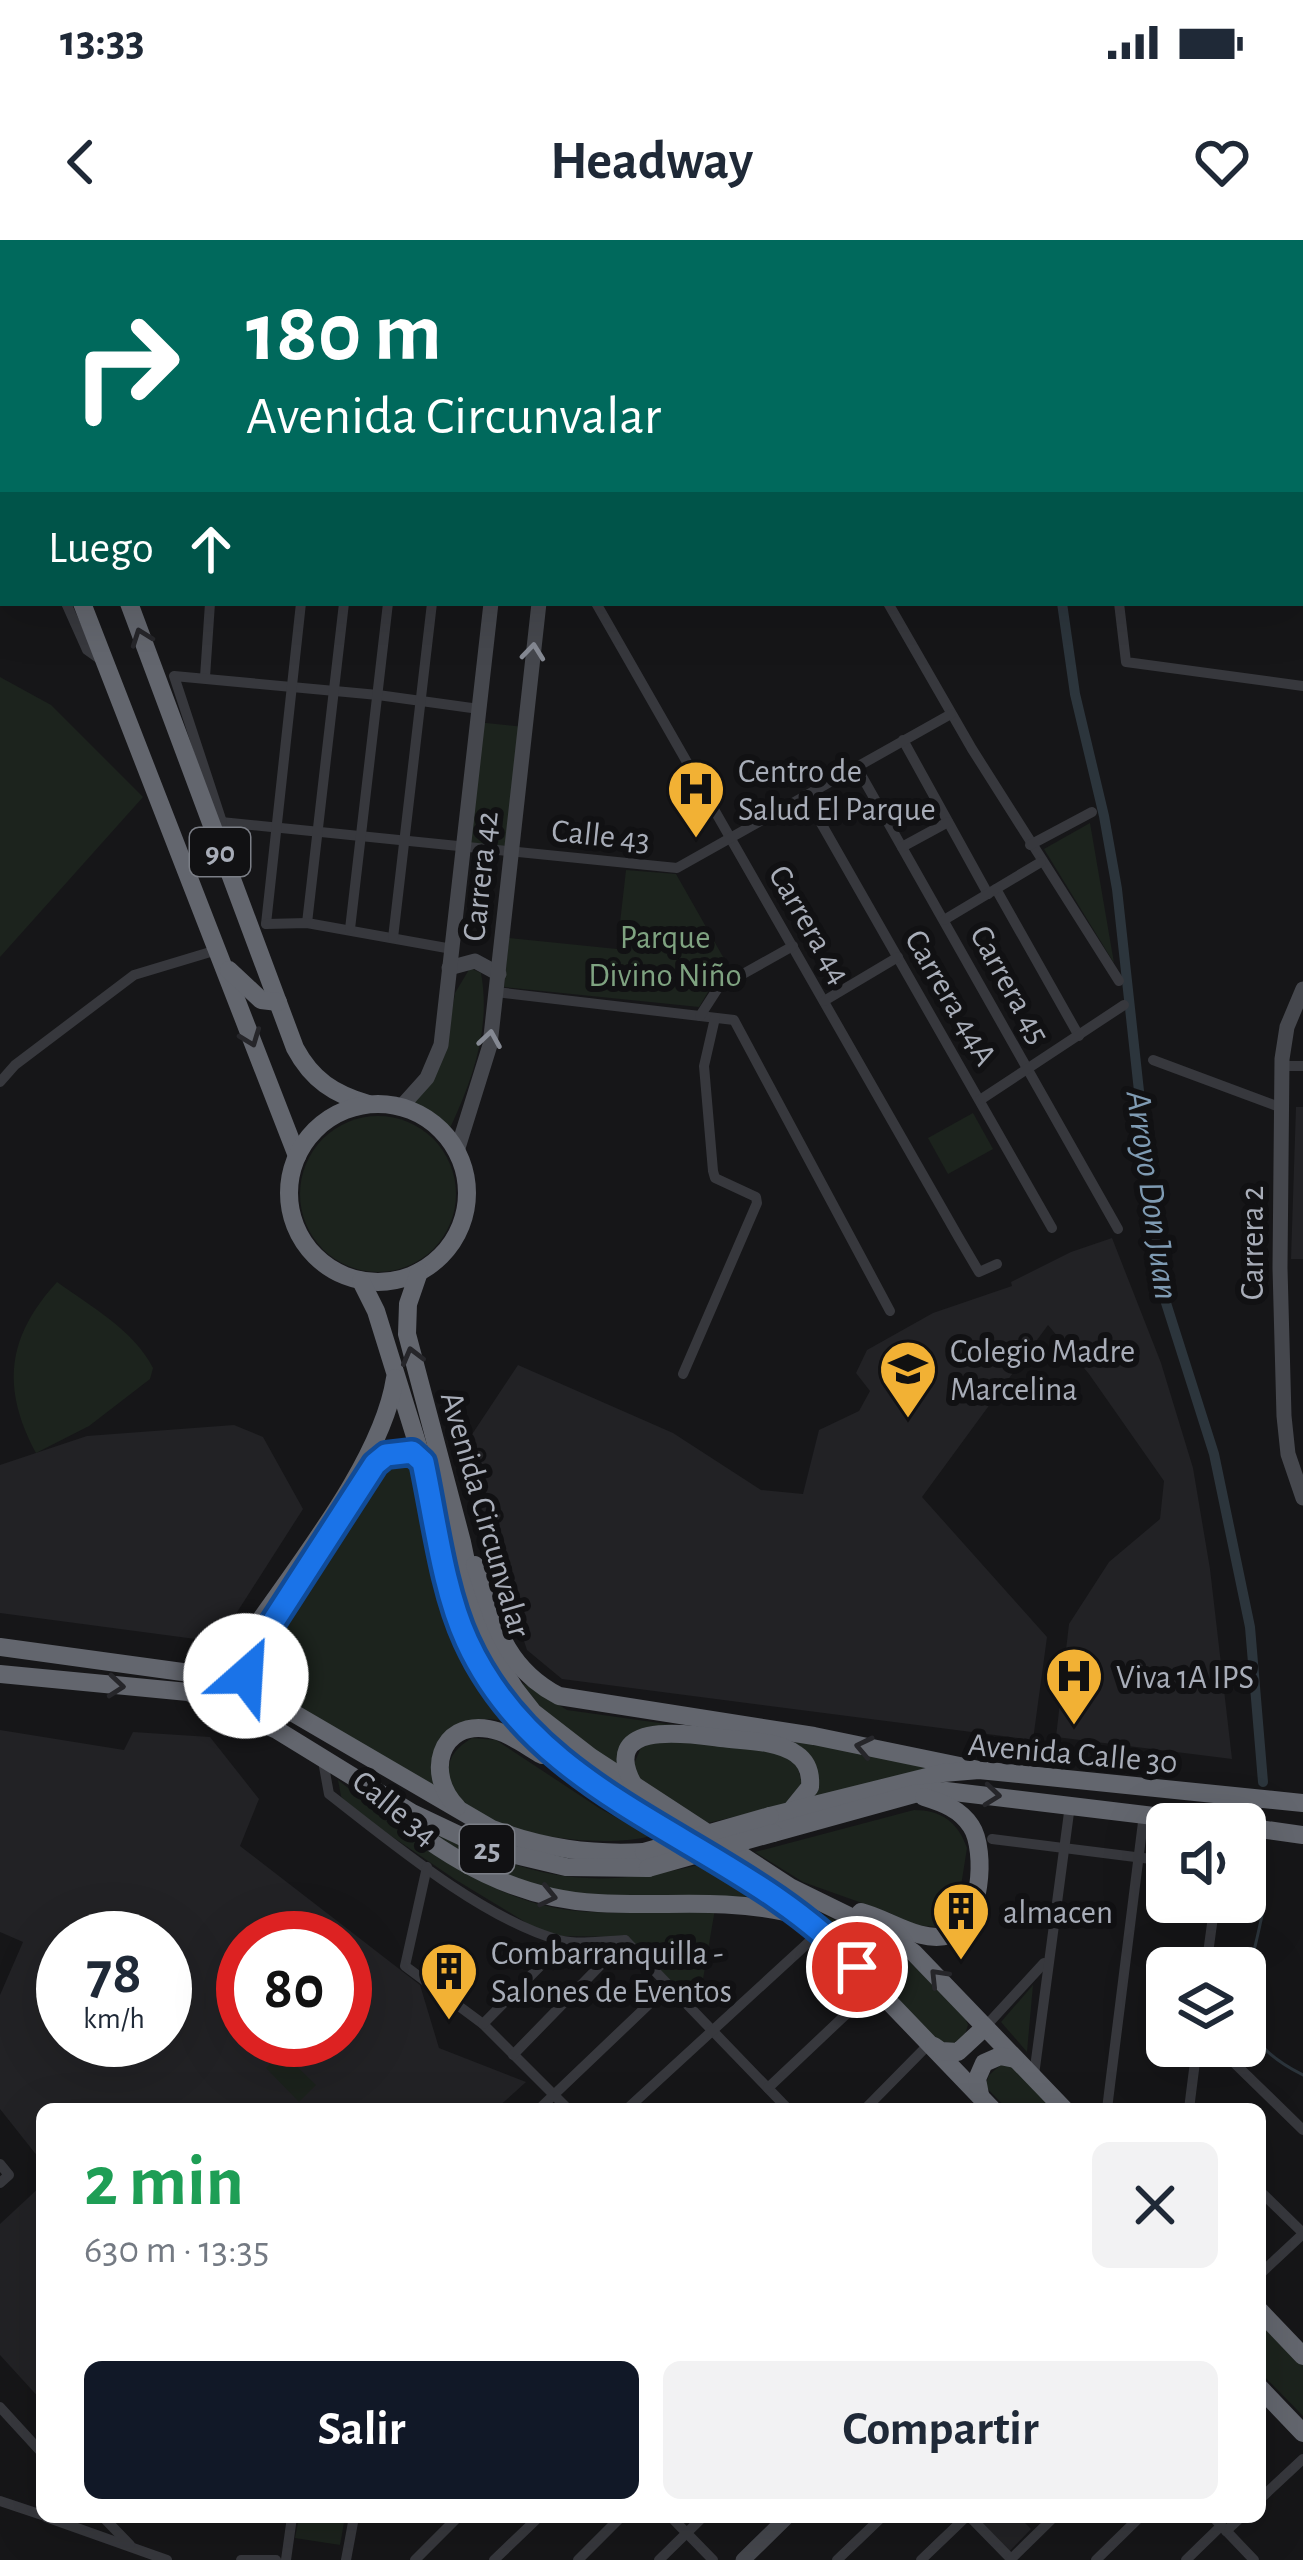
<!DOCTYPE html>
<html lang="es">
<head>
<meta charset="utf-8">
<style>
  :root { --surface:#fff; --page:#f2f2f3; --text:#1f2937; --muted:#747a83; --accent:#111827 }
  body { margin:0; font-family:"Alegreya Sans",sans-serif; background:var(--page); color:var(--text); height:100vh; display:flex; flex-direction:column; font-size:45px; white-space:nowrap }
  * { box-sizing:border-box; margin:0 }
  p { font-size:39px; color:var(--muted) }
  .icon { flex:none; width:66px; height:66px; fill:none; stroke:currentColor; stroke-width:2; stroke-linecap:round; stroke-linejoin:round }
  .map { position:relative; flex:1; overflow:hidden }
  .drawer { position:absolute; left:36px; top:1863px; width:1230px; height:420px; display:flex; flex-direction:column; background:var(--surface); border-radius:18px; box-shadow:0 12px 48px #0002 }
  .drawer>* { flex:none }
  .banner { position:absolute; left:0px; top:0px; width:1305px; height:366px; box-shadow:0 12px 48px #0002; background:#00695c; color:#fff; overflow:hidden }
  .buttons { position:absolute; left:1146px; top:1563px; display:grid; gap:24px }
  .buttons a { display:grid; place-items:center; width:120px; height:120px; border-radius:18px; background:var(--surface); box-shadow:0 12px 48px #0002; font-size:60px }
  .speed { position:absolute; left:36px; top:1671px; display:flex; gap:24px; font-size:60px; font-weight:700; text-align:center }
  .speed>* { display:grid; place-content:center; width:156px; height:156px; border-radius:50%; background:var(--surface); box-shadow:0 12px 48px #0002; line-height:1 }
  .speed small { font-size:30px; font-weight:400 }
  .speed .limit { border:18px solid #d22; background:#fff; color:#111 }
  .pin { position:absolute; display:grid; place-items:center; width:102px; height:102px; color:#fff; margin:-51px; border:6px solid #fff; border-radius:50%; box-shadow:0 3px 12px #0007 }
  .me { position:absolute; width:132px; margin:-66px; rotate:26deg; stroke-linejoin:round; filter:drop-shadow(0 0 9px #0008) }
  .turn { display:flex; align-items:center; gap:42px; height:252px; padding:0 48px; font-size:54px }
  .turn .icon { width:156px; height:156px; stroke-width:2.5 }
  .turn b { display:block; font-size:84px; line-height:102px }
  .then { display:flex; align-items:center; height:114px; padding:0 48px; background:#0003; gap:24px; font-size:45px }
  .round { display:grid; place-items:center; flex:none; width:126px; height:126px; border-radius:18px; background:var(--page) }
  .summary { display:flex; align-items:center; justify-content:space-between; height:204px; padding:0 48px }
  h1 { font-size:72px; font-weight:700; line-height:90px; color:#1e9e55 }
  .button { display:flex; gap:24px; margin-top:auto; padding:24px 48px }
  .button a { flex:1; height:138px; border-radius:18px; background:var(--accent); color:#fff; font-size:48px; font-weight:700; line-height:138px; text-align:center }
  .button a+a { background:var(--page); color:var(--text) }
  .status { display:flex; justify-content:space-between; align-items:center; height:84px; padding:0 60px; background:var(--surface); direction:ltr }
  .status svg { height:33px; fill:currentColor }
  header { display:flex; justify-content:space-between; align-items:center; height:156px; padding:0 48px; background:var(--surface); font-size:54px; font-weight:700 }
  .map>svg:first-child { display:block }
  .built { fill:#222225; fill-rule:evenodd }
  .green { fill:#1c231d }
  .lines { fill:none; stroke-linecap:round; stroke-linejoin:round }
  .stream { stroke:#2c353c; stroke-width:3 }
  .canal { stroke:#2c353c; stroke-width:10 }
  .street { stroke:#37383d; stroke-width:10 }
  .secondary { stroke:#45474d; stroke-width:15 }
  .highway { stroke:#63666e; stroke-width:18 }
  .highway-bridge { stroke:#63666e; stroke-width:18 }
  .oneway { stroke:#26262a }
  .oneway2 { stroke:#858993 }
  .route-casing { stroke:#114b97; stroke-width:30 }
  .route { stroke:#1a73e8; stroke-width:21 }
  .labels { text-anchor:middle; stroke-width:12; stroke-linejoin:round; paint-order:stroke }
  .shield { fill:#111113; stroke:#7b7e86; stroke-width:3 }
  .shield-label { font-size:30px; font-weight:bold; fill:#a8adb8 }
  .poi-label { font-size:33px; fill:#a8adb8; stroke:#111113; text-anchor:start }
  .street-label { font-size:33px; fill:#a8adb8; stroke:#111113 }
  .park-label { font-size:33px; fill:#7fa381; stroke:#111113 }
  .water-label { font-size:36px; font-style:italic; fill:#7f9bb3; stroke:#111113 }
</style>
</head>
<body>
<div class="status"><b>13:33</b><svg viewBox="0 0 49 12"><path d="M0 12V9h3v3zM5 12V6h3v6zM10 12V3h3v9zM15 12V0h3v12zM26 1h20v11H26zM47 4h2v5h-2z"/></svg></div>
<header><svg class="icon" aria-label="back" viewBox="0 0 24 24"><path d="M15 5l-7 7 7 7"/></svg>Headway<svg class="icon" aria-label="heart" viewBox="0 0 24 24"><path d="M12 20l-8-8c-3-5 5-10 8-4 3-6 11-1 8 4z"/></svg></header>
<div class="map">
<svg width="1303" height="2320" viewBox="0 0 1303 2320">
  <rect width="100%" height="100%" fill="#161618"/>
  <g class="built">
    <path d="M 14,0 L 254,0 L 15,3 Z"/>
    <path d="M 1296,867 L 1303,867 L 1303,1019 L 1291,1019 Z"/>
    <path d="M 1112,998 L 1161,1123 L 1193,1228 L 1210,1329 L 1232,1519 L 1056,1497 L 1069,1384 L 1109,1322 L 1160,1279 L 1164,1241 L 1089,1134 L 1048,1085 L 922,1257 L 1047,1397 L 1033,1500 L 562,1439 L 527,1410 L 461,1211 L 518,1125 L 673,1193 L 761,1250 L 803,1254 L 819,1190 L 859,1171 L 870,1151 L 856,1133 L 867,1110 L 933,1073 L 1012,1046 L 1011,1042 L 1071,1012 Z"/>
    <path d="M 234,1185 L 263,1197 L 303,1269 L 218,1402 L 0,1373 L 0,1225 L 87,1196 Z"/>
    <path d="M 0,1490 L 124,1510 L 133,1492 L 210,1497 L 259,1559 L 240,1606 L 420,1745 L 439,1808 L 526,1842 L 496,1869 L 42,1869 L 42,1922 L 0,1869 L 0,1755 L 23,1702 L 0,1692 ZM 63,1698 L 165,1698 L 165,1800 L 63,1800 ZM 243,1698 L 345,1698 L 345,1800 L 243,1800 Z"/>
    <path d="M 42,1945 L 42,2161 L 0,2115 L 0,1984 Z"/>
    <path d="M 974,2277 L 1019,2277 L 1031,2289 L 1008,2313 Z"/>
  </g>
  <g class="green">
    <path d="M 0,437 L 51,465 L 143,557 L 0,717 Z"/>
    <path d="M 477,482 L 525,487 L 511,611 L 462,606 Z"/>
    <path d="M 1090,583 L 1114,723 L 1044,609 Z"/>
    <path d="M 626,630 L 676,634 L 735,738 L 711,747 L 699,767 L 504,747 L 509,698 L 617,709 Z"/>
    <path d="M 470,728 L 481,733 C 491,788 473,839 450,888 L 414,862 L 445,814 L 455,753 Z"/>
    <path d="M 973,873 L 993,909 L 948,934 L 928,898 Z"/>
    <circle cx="378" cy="954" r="78"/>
    <path d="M 57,1042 C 90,1066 134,1090 153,1128 L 150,1139 L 89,1186 L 36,1213 C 1,1147 7,1097 57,1042 Z"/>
    <path d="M 397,1220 L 410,1225 L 414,1235 C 431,1324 439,1412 503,1481 C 458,1471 427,1505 434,1550 L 266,1449 L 255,1428 L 384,1227 Z"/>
    <path d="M 523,1443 L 567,1470 L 674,1485 L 653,1487 L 622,1529 L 554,1481 L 520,1445 Z"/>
    <path d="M 472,1498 L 496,1500 L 599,1568 L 650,1596 C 604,1610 457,1596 449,1535 C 447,1517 457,1507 472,1498 Z"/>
    <path d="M 661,1498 L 772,1511 L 797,1524 L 802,1544 L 788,1564 L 708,1583 L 636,1536 L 634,1524 L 642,1505 Z"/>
    <path d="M 790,1499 L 934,1529 L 808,1562 L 806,1513 Z"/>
    <path d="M 338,1540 C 408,1594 477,1657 568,1670 C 616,1676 667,1670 715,1669 L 697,1774 L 628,1697 L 556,1696 L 530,1685 L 456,1640 L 350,1568 L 341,1556 Z"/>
    <path d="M 374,1553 C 495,1623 554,1660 698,1625 L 752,1657 C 661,1656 564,1668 479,1628 C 442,1610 407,1577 374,1553 Z"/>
    <path d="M 914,1570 C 941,1570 958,1582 967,1608 L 957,1671 L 939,1687 L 912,1685 L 890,1673 L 803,1642 L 755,1612 Z"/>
    <path d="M 768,1649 L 897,1709 L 964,1775 L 968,1785 L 964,1798 L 952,1804 L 938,1801 Z"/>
    <path d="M 1033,1745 L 1027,1812 L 1001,1782 Z"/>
    <path d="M 282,1812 L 316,1845 L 299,1862 L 266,1828 Z"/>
    <path d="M 1003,1823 L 1011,1823 L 1056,1869 L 1007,1869 L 985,1846 L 989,1835 Z"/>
    <path d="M 1260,2077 L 1303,2121 L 1303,2176 L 1260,2132 Z"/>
    <path d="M 299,2277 L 345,2277 L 340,2305 L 295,2298 Z"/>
  </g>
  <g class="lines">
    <path class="stream" d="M 1264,1608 C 1264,1631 1266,1653 1262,1675 C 1248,1748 1219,1793 1303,1835"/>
    <g class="canal">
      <path d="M 1188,3 L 1189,0"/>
      <path d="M 1062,363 L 1075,454 L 1104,576 L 1117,649 L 1160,1044 L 1214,1214 L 1250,1387 L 1263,1542"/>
    </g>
    <g class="street">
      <path d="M 686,0 L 688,3"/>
      <path d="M 939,0 L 941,3"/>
      <path d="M 1097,0 L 1099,3"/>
      <path d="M 314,3 L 318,0"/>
      <path d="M 1042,3 L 1046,0"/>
      <path d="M 1302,32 L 1303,32"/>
      <path d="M 1302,108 L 1303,108"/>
      <path d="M 1302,156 L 1303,156"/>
      <path d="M 0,217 L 3,216"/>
      <path d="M 1302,328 L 1303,328"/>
      <path d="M 0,360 L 3,358"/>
      <path d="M 66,363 L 87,410 L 101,420"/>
      <path d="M 596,363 L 959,998 L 979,1032 L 997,1024"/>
      <path d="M 888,363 L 972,509 L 1119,741"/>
      <path d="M 1119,363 L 1126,422 L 1303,446"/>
      <path d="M 205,437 L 210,363"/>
      <path d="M 903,500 L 988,654"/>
      <path d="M 856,526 L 1118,989"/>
      <path d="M 805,555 L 1052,988"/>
      <path d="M 211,581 L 677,628 L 951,474"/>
      <path d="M 222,582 L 174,436 L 378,455 L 479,469"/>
      <path d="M 1030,605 L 1092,572"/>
      <path d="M 902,607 L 948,582"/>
      <path d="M 996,649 L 1079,796"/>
      <path d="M 944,680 L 1041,622"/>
      <path d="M 307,683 L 344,363"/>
      <path d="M 266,684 L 301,363"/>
      <path d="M 266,684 L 307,683 L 452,709"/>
      <path d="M 350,689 L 388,363"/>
      <path d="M 393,698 L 432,363"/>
      <path d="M 496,752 L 734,780 L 890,1071"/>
      <path d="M 824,761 L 898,717"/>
      <path d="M 700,776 L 718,748 L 793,706"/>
      <path d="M 1153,820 L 1282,868"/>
      <path d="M 1282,826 L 1303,826"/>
      <path d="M 0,842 L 15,825 L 134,735 L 217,710"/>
      <path d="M 980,860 L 1124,765"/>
      <path d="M 683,1134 L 757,963 L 756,957 L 715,938 L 713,931 L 704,826 L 715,778"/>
      <path d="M 323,1521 L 329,1554 C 392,1603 483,1679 559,1700 C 579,1705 605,1701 625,1700 L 788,1869"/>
      <path d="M 992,1599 L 1167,1621"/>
      <path d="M 427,1627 L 405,1726 L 483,1784 L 568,1869"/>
      <path d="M 1206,1728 L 1215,1662"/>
      <path d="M 483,1784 L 564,1702"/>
      <path d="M 985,1787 L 1044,1723"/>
      <path d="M 1207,1806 L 1224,1813 L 1303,1890"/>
      <path d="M 513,1815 L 625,1700"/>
      <path d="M 1034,1835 L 1070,1565"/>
      <path d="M 768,1848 L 875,1747"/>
      <path d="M 539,1869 L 668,1746"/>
      <path d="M 627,1869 L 821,1691"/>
      <path d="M 865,1869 L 930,1803"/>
      <path d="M 1107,1869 L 1144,1574"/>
      <path d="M 1189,1869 L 1197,1806"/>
      <path d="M 0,1924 L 9,1935 L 0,1943"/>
      <path d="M 1260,1951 L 1303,1993"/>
      <path d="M 1260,2034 L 1303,1994"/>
      <path d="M 0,2167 L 42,2213"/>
      <path d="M 1260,2259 L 1303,2219"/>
      <path d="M 0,2261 L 42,2275"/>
      <path d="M 46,2277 L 167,2320"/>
      <path d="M 103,2277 L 130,2305"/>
      <path d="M 671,2277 L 713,2320"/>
      <path d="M 970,2277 L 1012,2320"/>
      <path d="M 1213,2277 L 1254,2320"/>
      <path d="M 1226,2291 L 1241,2277"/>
      <path d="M 241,2320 L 276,2320"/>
      <path d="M 286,2320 L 292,2277"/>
      <path d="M 346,2320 L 354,2277"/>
      <path d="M 415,2320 L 458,2277"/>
      <path d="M 494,2320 L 539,2277"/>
      <path d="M 578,2320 L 621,2277"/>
      <path d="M 659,2320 L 703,2277"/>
      <path d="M 837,2320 L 882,2277"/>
      <path d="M 921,2320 L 966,2277"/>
      <path d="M 1010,2320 L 1054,2277"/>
      <path d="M 1096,2320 L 1140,2277"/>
      <path d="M 1186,2320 L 1221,2286"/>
    </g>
    <g class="secondary">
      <path d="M 528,3 L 528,0"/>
      <path d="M 574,3 L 574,0"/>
      <path d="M 449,728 L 475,721 L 499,734"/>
      <path d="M 1303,749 L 1287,787 L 1282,819 L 1280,1028 L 1284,1176 L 1288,1214 L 1303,1258"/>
      <path d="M 401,867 L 427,838 L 441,805 L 491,363"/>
      <path d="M 457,911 L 490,805 L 539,363"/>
      <path d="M 743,2320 L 787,2277"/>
    </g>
    <g class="highway">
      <path d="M 0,6 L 3,15"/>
      <path d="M 0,152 L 3,160"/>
      <path d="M 82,363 L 297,916"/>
      <path d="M 129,363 L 295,808 C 312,840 334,854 368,864"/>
      <path d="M 229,730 L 261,760 L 278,762"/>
      <circle cx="378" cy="953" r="89"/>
      <path d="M 419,1032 L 408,1064 L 407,1094 L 462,1302 L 478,1378 L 492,1412 L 515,1449 L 533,1472 L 591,1517 L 790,1647 L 894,1698 L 914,1713 L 1064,1869"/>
      <path d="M 361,1041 L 376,1071 L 423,1222 L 459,1382 L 485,1436 L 503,1463 L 538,1502 L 591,1542 L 821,1691 L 992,1869"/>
      <path d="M 366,1238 C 381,1215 400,1201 423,1222"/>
      <path d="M 475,1325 C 494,1380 503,1427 559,1456 L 814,1496 L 979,1530"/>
      <path d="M 0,1407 L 197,1434 L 266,1457 L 492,1589 C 543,1608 590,1615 644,1612"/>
      <path d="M 0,1434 L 188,1452 L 277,1490 L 412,1573 L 486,1608 L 566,1627 L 648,1628"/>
      <path d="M 197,1434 L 221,1426 L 241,1408 C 290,1334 382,1224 395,1138"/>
      <path d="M 262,1454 L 251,1445 L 246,1427 L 266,1392"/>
      <path d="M 633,1544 C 599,1479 689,1494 721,1498 C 744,1501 776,1500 796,1514 C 808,1522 811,1534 810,1547 L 793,1568"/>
      <path d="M 457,1567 C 425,1535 439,1480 489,1489 C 508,1492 526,1506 542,1515"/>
      <path d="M 388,1570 C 451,1621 516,1659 598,1663 C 662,1667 722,1658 785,1672"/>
      <path d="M 770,1576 L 943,1533 L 979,1530 L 1303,1563"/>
      <path d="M 1245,1587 L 1303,1595"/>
      <path d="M 773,1593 L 914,1554 L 946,1551 L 1220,1584"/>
      <path d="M 861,1672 C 889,1679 920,1704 950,1695 C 981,1686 987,1610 971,1586 C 960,1569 943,1563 924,1557"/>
      <path d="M 934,1806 L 941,1811 L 958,1812 L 985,1787"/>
      <path d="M 980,1855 L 977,1839 L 984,1823 L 1000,1816 L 1015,1819"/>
      <path d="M 1260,2071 L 1303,2116"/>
      <path d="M 1260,2148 L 1303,2193"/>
    </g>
    <g class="highway-bridge">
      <path d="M 644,1612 L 770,1576"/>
      <path d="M 648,1628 L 773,1593"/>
    </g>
  </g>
  <defs><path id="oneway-chevron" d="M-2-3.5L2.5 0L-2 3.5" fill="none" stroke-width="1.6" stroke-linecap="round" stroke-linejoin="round" transform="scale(3)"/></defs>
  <g class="oneway">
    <use href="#oneway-chevron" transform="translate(141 397) rotate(-110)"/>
    <use href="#oneway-chevron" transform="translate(251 798) rotate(69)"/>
    <use href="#oneway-chevron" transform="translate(412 1116) rotate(-105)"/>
    <use href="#oneway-chevron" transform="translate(116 1446) rotate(5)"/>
    <use href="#oneway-chevron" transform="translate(864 1507) rotate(-168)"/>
    <use href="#oneway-chevron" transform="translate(992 1555) rotate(6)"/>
    <use href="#oneway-chevron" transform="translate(548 1656) rotate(13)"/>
    <use href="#oneway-chevron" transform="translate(938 1737) rotate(-134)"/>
  </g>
  <g class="oneway2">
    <use href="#oneway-chevron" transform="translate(533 412) rotate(-84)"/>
    <use href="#oneway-chevron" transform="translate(490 799) rotate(-81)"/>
  </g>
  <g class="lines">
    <defs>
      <path id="route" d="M 246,1436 L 251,1416 L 375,1224 L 386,1215 L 412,1212 L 423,1222 C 435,1278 443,1349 467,1401 C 543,1568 742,1600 857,1727"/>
    </defs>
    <use href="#route" class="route-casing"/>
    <use href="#route" class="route"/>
  </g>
  <defs>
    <symbol id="hospital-pin" viewBox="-11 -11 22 30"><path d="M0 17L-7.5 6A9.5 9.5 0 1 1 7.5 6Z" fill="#f2b134" stroke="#111113"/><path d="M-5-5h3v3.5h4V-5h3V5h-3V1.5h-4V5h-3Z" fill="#111"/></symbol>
    <symbol id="school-pin" viewBox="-11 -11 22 30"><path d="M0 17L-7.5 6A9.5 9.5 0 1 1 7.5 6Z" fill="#f2b134" stroke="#111113"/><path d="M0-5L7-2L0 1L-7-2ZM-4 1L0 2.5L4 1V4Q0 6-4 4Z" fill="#111"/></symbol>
    <symbol id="building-pin" viewBox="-11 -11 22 30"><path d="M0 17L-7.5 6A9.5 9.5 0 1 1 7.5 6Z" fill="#f2b134" stroke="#111113"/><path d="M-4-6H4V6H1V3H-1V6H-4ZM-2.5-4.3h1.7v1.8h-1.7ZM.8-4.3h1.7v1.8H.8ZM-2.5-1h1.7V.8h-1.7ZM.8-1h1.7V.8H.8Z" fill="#111"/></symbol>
  </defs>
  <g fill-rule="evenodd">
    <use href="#hospital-pin" x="663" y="516" width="66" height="90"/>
    <use href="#school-pin" x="875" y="1096" width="66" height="90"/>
    <use href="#hospital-pin" x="1041" y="1403" width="66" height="90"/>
    <use href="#building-pin" x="928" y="1638" width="66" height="90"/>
    <use href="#building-pin" x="416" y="1698" width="66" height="90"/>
  </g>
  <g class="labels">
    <g class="shield">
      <rect x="190" y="588" width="60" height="48" rx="9"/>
      <rect x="460" y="1585" width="54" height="48" rx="9"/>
    </g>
    <g class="shield-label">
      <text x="220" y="622">90</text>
      <text x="487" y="1619">25</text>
    </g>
    <g class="poi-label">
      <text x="738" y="542">Centro de<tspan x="738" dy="38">Salud El Parque</tspan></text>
      <text x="950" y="1122">Colegio Madre<tspan x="950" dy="38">Marcelina</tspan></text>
      <text x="1116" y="1448">Viva 1A IPS</text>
      <text x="1003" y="1683">almacen</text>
      <text x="491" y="1724">Combarranquilla -<tspan x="491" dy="38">Salones de Eventos</tspan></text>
    </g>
    <g class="street-label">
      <text transform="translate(601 594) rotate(6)" y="12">Calle 43</text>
      <text transform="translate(479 636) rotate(-84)" y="12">Carrera 42</text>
      <text transform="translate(811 684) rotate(60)" y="12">Carrera 44</text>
      <text transform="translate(1011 744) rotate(61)" y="12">Carrera 45</text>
      <text transform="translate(952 757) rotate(60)" y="12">Carrera 44A</text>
      <text transform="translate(1251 1003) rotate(-90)" y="12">Carrera 2</text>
      <text transform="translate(487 1274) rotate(74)" y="12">Avenida Circunvalar</text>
      <text transform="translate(1073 1512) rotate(5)" y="12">Avenida Calle 30</text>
      <text transform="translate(396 1567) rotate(39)" y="12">Calle 34</text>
    </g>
    <g class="park-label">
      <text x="665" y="708">Parque<tspan x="665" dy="38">Divino Niño</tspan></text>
    </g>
    <g class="water-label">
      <text transform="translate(1154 955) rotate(82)" y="13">Arroyo Don Juan</text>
    </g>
  </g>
</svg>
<div class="buttons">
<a><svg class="icon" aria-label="sound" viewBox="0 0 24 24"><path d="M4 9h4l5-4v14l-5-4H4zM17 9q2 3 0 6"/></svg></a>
<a><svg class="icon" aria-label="layers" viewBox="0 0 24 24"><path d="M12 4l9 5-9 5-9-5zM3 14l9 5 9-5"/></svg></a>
</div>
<div class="speed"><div>78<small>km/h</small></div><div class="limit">80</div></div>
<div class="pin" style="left:857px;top:1727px;background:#d93025"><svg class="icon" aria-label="arrive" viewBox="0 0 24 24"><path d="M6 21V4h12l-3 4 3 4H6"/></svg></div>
<svg class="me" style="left:246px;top:1436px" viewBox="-20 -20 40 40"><circle r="19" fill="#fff"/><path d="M0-13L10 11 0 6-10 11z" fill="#1a73e8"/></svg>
<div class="banner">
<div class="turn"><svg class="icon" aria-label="right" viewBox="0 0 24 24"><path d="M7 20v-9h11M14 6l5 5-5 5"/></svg><div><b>180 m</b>Avenida Circunvalar</div></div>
<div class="then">Luego<svg class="icon" aria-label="ahead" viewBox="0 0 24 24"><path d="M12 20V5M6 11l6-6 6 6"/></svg></div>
</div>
<section class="drawer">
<div class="summary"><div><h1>2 min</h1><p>630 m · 13:35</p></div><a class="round"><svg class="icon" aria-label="close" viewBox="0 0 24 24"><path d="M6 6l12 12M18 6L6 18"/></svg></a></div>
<div class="button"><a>Salir</a><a>Compartir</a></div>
</section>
</div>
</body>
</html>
